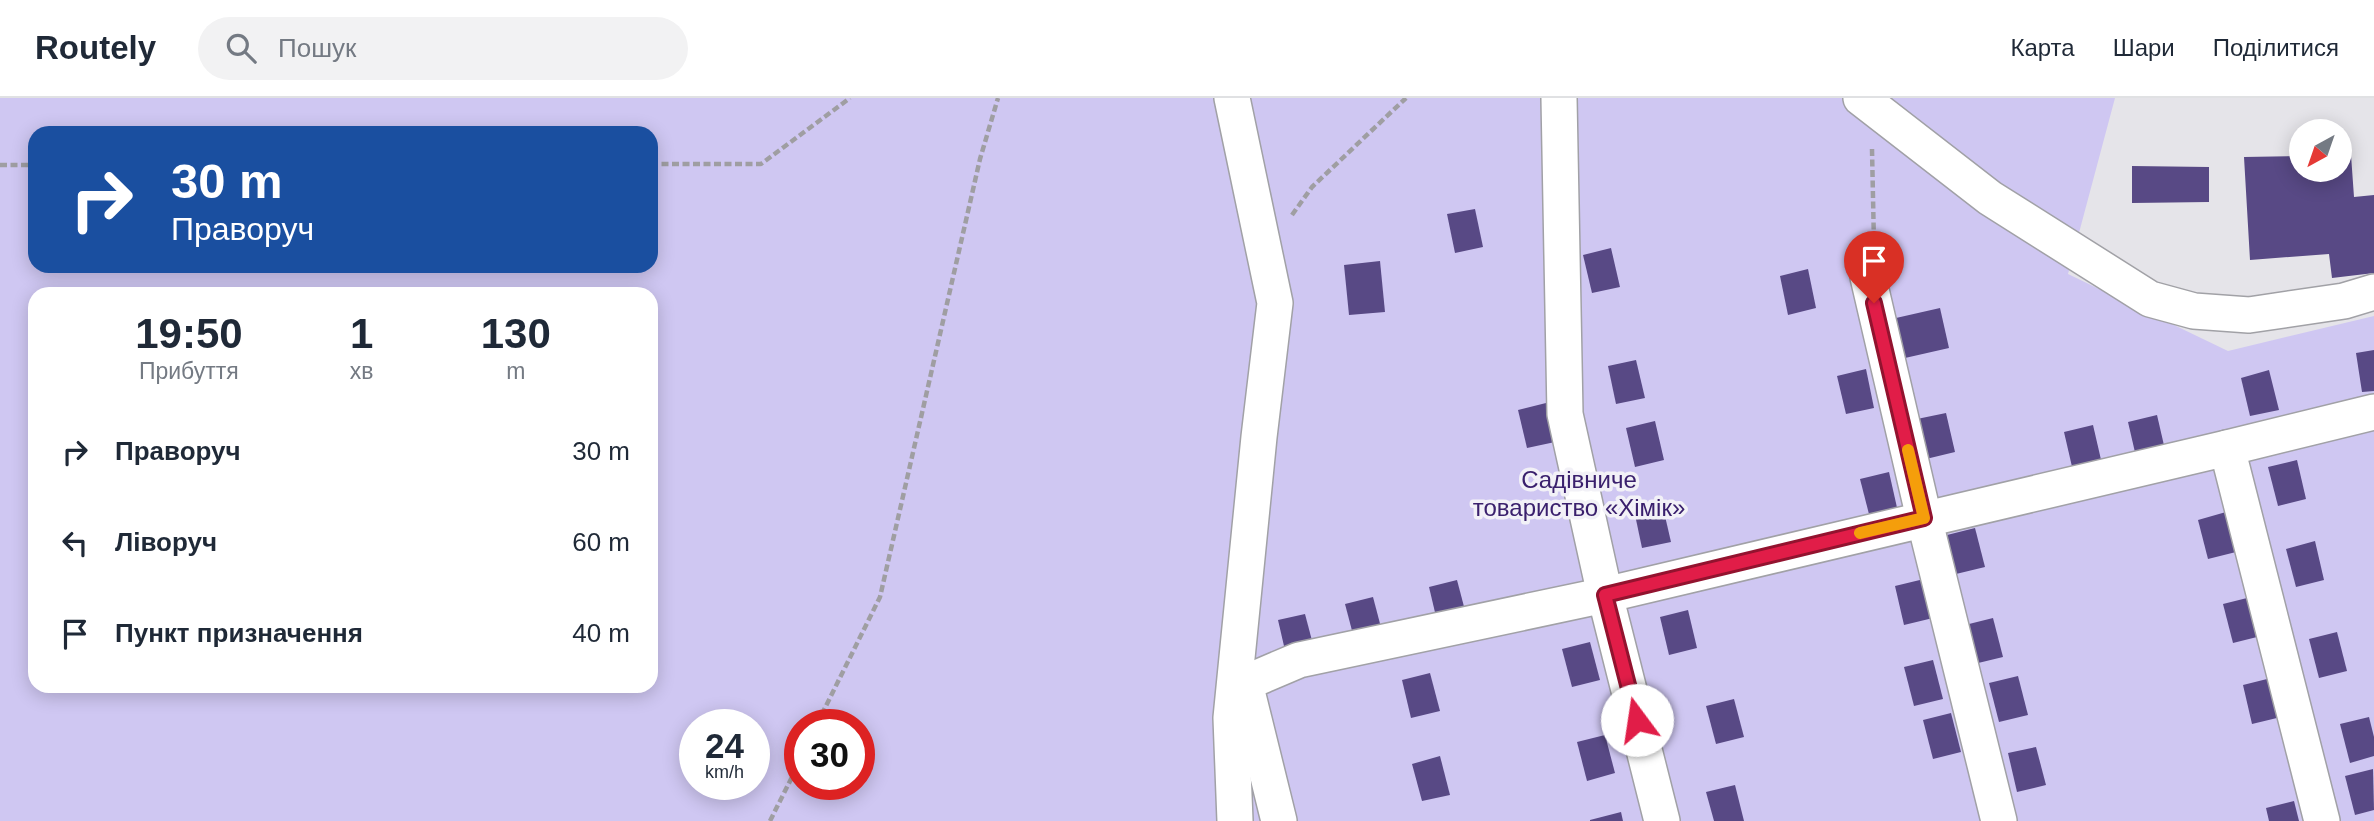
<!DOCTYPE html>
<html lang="uk">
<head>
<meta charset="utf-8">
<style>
  :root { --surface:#fff; --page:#f2f2f3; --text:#1f2937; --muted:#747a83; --line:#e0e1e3 }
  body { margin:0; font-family:Helvetica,sans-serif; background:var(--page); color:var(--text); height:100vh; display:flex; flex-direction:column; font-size:26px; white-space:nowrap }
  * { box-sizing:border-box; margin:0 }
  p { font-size:23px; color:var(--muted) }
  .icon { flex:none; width:38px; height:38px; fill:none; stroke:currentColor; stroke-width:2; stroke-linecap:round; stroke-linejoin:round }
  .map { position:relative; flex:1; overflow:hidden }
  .sheet { position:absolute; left:28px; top:189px; width:630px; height:406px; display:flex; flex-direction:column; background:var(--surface); border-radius:21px; box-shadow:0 4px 18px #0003 }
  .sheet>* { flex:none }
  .top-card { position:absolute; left:28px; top:28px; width:630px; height:147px; border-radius:21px; box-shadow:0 4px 18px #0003; background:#1a4fa0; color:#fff; overflow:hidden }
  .needle { width:46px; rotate:220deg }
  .tools { position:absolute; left:2289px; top:21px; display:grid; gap:14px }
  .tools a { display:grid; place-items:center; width:63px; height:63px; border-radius:50%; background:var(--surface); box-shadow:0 4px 18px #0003; font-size:35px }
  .speed { position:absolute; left:679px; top:611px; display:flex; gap:14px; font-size:35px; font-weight:700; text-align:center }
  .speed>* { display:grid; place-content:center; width:91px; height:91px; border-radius:50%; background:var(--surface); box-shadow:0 4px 18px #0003; line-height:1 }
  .speed small { font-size:18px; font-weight:400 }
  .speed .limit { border:10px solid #d22; background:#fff; color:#111 }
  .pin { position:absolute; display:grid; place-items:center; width:60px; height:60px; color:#fff; margin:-72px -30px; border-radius:50% 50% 50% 0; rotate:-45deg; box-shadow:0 0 7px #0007 }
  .pin .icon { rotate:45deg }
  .me { position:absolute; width:77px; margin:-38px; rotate:346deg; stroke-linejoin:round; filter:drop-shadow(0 0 5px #0008) }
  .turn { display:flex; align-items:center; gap:24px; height:147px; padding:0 28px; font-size:32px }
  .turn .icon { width:91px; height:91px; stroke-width:2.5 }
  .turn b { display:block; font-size:49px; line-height:60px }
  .eta { display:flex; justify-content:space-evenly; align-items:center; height:119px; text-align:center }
  .eta b { font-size:42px; font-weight:600; line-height:49px }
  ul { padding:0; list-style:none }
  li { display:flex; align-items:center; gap:21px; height:91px; padding:0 28px }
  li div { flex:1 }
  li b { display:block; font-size:26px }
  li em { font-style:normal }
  header { display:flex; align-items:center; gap:42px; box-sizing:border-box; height:98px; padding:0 35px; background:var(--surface); border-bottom:2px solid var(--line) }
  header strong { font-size:33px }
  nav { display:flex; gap:38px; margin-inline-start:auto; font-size:24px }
  .search { width:490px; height:63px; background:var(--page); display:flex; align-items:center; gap:18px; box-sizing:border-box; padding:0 24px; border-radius:38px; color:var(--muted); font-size:26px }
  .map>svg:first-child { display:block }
  .green { fill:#cfc7f2; fill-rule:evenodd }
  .building { fill:#584985 }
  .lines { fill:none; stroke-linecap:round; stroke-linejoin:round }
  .street-casing { stroke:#a1a1a6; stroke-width:38 }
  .path { stroke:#9f9ea2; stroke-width:4.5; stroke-dasharray:7 3.5; stroke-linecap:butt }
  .street { stroke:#fff; stroke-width:35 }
  .route-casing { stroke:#92132f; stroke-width:18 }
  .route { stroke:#e11d48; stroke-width:12 }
  .slow { stroke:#f59e0b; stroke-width:12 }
  .labels { text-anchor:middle; stroke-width:7; stroke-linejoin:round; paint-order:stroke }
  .park-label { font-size:24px; fill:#3a206d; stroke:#f2f1f7 }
</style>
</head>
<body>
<header>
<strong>Routely</strong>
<div class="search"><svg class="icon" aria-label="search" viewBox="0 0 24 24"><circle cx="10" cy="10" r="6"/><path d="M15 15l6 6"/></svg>Пошук</div>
<nav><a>Карта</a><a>Шари</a><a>Поділитися</a></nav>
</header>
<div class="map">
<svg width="2374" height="723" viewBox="0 0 2374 723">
  <rect width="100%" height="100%" fill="#e5e4e9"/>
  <path class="green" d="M 0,0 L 2115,0 L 2068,176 L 2228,253 L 2374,218 L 2374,723 L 0,723 ZM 35,35 L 651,35 L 651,168 L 35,168 ZM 35,196 L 651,196 L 651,588 L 35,588 ZM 695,626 L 754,626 L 754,686 L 695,686 ZM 800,626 L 859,626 L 859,686 L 800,686 Z"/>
  <g class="building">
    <path d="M 2351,57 L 2354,99 L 2374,97 L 2374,175 L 2332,180 L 2329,156 L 2250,162 L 2244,59 L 2301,58 L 2301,72 L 2340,72 L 2340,58 Z"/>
    <path d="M 2132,68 L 2209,69 L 2209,104 L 2132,105 Z"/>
    <path d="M 1475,111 L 1483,149 L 1455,155 L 1447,116 Z"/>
    <path d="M 1611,150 L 1620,189 L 1592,195 L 1583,157 Z"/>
    <path d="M 1380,163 L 1385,214 L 1349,217 L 1344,167 Z"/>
    <path d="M 1808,171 L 1816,210 L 1788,217 L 1780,178 Z"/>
    <path d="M 1940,210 L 1949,250 L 1905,260 L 1896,220 Z"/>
    <path d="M 2374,252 L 2374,293 L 2362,294 L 2356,255 Z"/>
    <path d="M 1636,262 L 1645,300 L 1616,306 L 1608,268 Z"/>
    <path d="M 1866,271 L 1874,310 L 1846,316 L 1837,278 Z"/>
    <path d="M 2269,272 L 2279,312 L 2250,318 L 2241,280 Z"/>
    <path d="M 1546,305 L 1555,344 L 1527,350 L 1518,312 Z"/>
    <path d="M 1946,315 L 1955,354 L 1926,361 L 1917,321 Z"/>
    <path d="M 2157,317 L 2166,356 L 2137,363 L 2128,324 Z"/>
    <path d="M 1655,323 L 1664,362 L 1635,369 L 1626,330 Z"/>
    <path d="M 2093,327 L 2102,366 L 2073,373 L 2064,334 Z"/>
    <path d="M 2297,362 L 2306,401 L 2278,408 L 2268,369 Z"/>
    <path d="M 1889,374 L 1898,414 L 1870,420 L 1860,381 Z"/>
    <path d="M 1662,405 L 1671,444 L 1642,450 L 1634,412 Z"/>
    <path d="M 2226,414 L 2236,454 L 2208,461 L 2198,422 Z"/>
    <path d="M 1975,430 L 1985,469 L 1956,476 L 1947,437 Z"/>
    <path d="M 2315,443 L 2324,482 L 2296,489 L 2286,451 Z"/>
    <path d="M 1924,481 L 1933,520 L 1904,527 L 1895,488 Z"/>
    <path d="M 1457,482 L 1467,520 L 1438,527 L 1429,489 Z"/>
    <path d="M 1373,499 L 1383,537 L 1355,544 L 1345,506 Z"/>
    <path d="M 2251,499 L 2261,538 L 2233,545 L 2223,506 Z"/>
    <path d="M 1688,512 L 1697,550 L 1669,557 L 1660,519 Z"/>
    <path d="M 1305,516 L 1315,554 L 1287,561 L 1278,522 Z"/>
    <path d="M 1993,520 L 2003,559 L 1974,566 L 1965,527 Z"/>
    <path d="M 2337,534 L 2347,573 L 2319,580 L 2309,541 Z"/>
    <path d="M 1590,544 L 1600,582 L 1572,589 L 1562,551 Z"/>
    <path d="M 1933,562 L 1943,601 L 1914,608 L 1904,569 Z"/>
    <path d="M 1430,575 L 1440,613 L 1411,620 L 1402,582 Z"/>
    <path d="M 2018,578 L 2028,617 L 1999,624 L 1989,585 Z"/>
    <path d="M 2271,580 L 2281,619 L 2252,626 L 2243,587 Z"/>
    <path d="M 1734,601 L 1744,639 L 1716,646 L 1706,608 Z"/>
    <path d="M 1951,615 L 1961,654 L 1933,661 L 1923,622 Z"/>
    <path d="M 2369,619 L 2374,639 L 2374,658 L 2350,665 L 2340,626 Z"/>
    <path d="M 1605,637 L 1615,675 L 1587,683 L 1577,644 Z"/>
    <path d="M 2036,649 L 2046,687 L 2017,694 L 2008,655 Z"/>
    <path d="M 1440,658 L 1450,697 L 1422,703 L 1412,666 Z"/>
    <path d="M 2373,671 L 2374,712 L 2355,717 L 2345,678 Z"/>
    <path d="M 1735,687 L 1744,723 L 1714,723 L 1706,694 Z"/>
    <path d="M 2294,703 L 2299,723 L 2269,723 L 2266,710 Z"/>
    <path d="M 1621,714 L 1623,723 L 1590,723 L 1590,722 Z"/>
  </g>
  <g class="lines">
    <defs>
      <g id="street">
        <path d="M 1232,0 L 1275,205 L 1259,339 L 1231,620 L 1235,723"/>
        <path d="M 1861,0 L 1990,100 L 2150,201 L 2194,213 L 2249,217 L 2344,203 L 2374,194"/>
        <path d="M 1868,179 L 1924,420 L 1999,723"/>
        <path d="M 2227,350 L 2374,314"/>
        <path d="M 1279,723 L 1245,585 L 1299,562 L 1605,497 L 1565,316 L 1559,0"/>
        <path d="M 1662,723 L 1605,497 L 2227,350 L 2322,723"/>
      </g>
    </defs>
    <use href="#street" class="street-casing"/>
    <g class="path">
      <path d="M 1872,51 L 1874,147"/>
      <path d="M 651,66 L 761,66 L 850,0"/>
      <path d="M 0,67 L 35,67"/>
      <path d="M 1292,117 L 1312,89 L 1406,0"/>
      <path d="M 817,626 L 880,499 L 980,61 L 998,0"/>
      <path d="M 770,723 L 800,663"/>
    </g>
    <use href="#street" class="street"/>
  </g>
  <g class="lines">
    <defs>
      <path id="route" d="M 1637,622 L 1605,497 L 1924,420 L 1874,205"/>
    </defs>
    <use href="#route" class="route-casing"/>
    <use href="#route" class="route"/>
    <path class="slow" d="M 1860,435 L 1924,420 L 1908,352"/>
  </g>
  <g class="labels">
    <g class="park-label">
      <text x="1579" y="390">Садівниче<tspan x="1579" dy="28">товариство «Хімік»</tspan></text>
    </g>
  </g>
</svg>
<div class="tools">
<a><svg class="needle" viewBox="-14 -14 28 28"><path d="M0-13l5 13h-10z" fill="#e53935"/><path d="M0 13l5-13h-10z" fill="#747a83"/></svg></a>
</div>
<div class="speed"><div>24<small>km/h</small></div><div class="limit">30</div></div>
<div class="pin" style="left:1874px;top:205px;background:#d93025"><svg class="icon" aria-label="arrive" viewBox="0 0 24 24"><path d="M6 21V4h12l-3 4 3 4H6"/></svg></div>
<svg class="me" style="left:1637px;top:622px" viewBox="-20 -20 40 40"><circle r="19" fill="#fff"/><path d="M0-13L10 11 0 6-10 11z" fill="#e11d48"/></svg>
<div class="top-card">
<div class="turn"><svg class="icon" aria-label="right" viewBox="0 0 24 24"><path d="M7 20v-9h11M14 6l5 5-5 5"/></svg><div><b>30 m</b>Праворуч</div></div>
</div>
<section class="sheet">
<div class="eta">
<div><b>19:50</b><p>Прибуття</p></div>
<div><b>1</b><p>хв</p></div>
<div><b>130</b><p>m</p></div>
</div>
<ul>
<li><svg class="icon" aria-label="right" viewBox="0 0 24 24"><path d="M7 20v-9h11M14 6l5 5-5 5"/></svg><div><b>Праворуч</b></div><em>30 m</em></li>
<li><svg class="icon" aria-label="left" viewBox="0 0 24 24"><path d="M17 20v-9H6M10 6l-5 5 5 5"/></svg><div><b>Ліворуч</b></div><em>60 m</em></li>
<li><svg class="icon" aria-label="arrive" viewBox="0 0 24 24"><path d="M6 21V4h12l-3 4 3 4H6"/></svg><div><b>Пункт призначення</b></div><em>40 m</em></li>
</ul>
</section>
</div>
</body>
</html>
